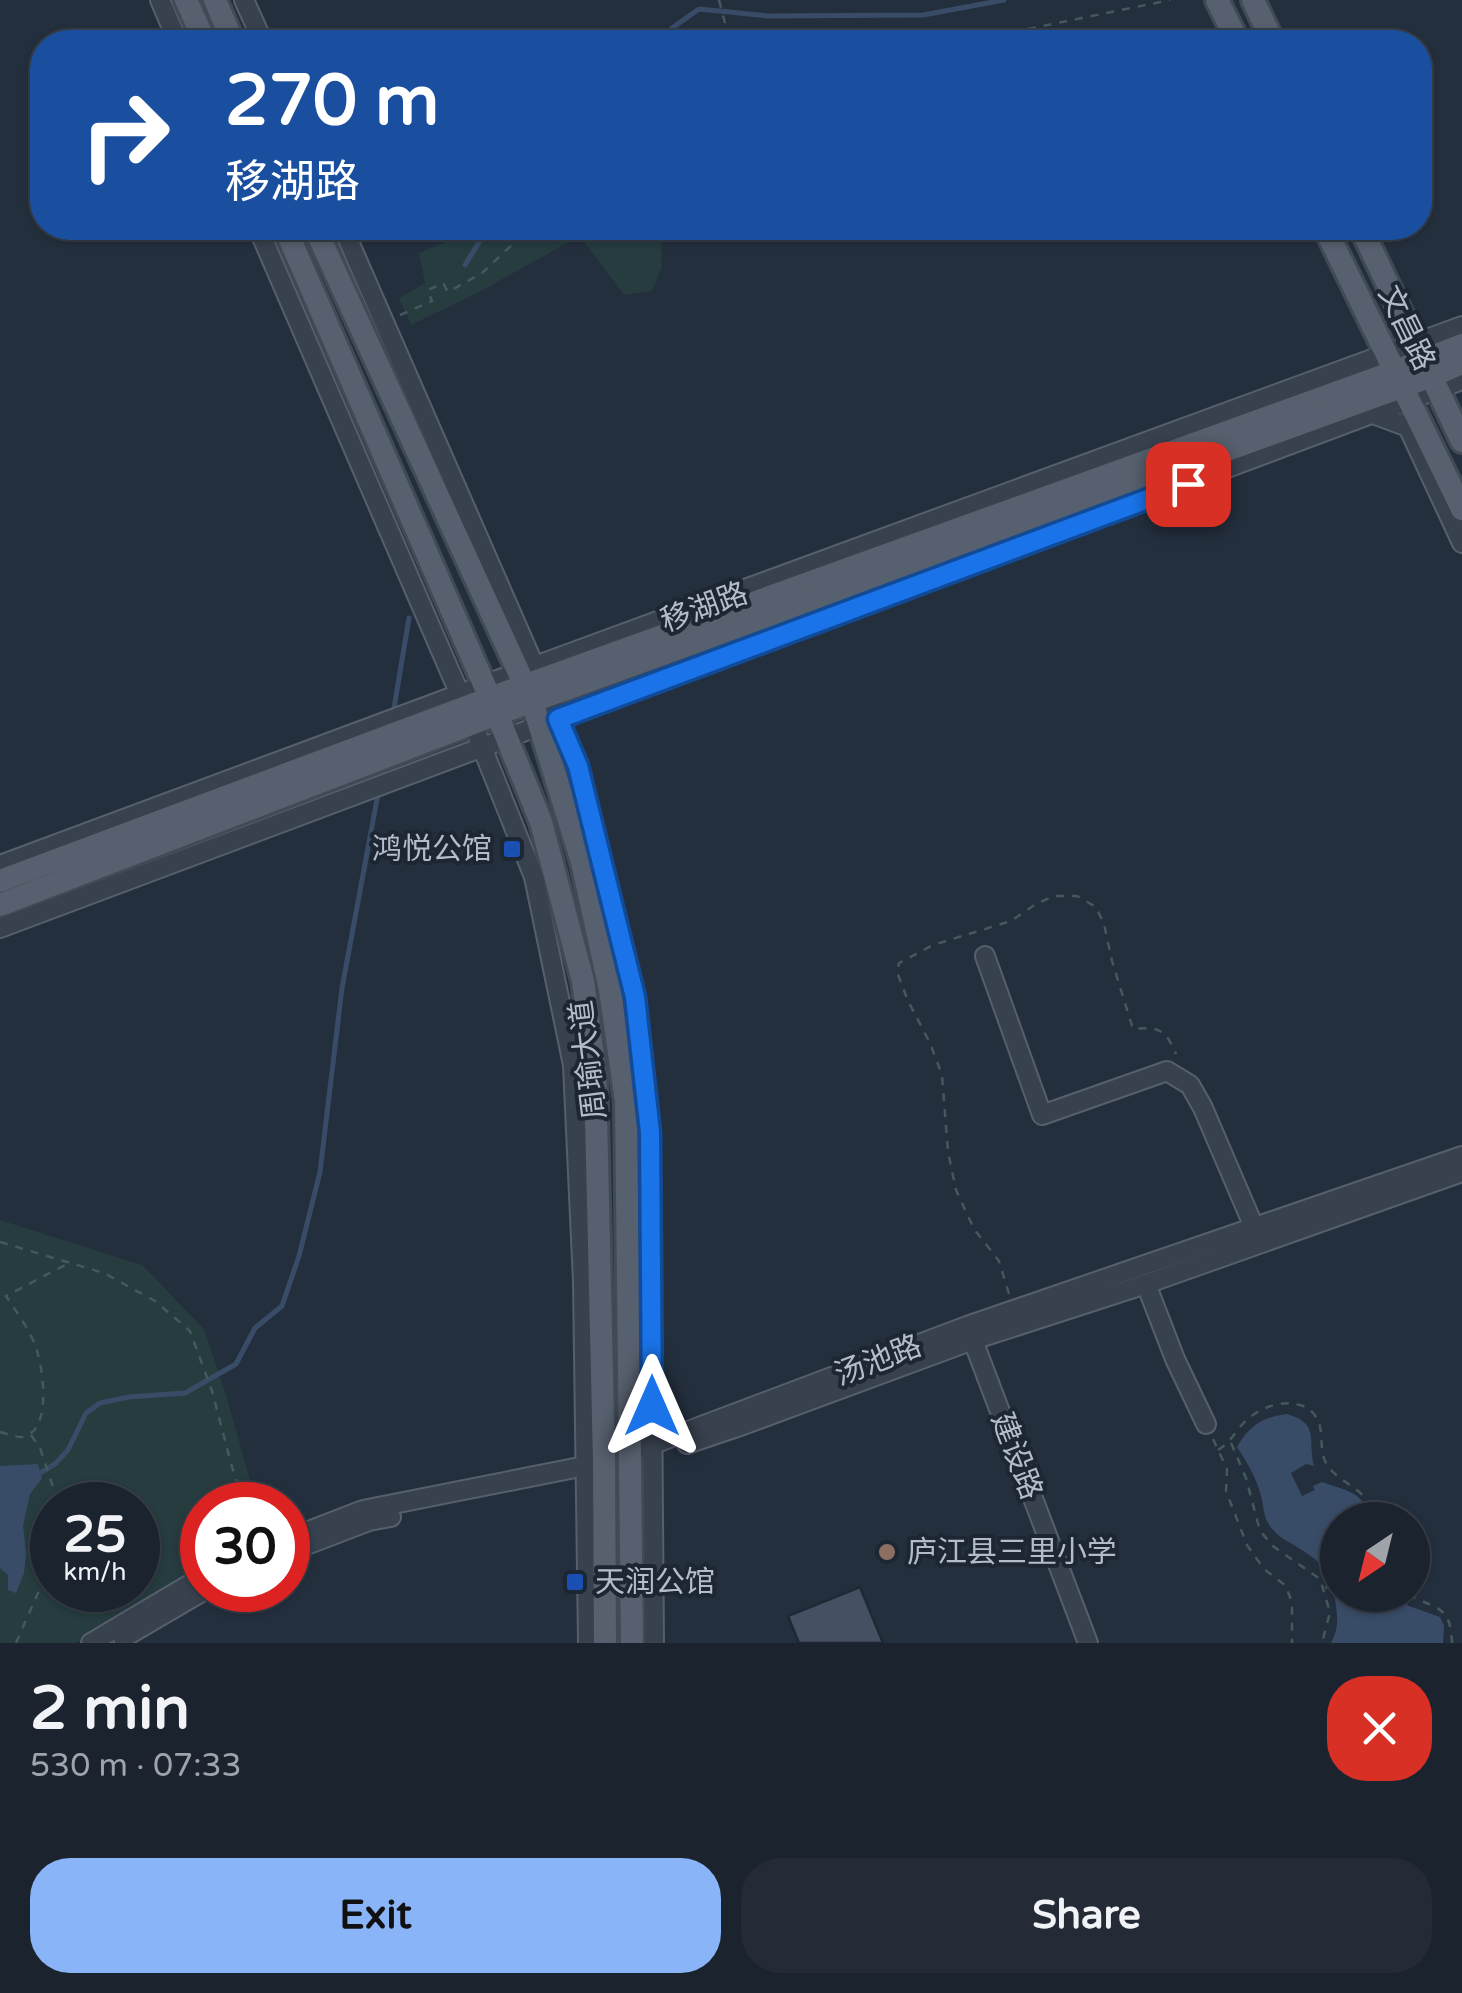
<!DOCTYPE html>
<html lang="en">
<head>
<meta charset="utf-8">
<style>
  :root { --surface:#1b232e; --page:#242b36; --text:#f1f3f6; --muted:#a0a4aa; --line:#39404a; --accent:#8ab4f8 }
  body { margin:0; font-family:"Varela Round","Noto Sans SC",sans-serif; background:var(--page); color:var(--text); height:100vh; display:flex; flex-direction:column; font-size:38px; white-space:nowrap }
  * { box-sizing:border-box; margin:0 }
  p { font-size:32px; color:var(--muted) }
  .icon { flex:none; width:55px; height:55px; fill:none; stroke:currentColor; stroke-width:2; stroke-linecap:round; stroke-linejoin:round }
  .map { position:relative; height:1643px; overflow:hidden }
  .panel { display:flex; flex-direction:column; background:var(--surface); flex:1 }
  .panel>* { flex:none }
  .top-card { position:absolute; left:30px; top:30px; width:1402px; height:210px; border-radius:40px; box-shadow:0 2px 8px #0004,0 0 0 2px var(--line); background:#1a4fa0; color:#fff; overflow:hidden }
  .needle { width:65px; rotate:215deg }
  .tools { position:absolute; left:1320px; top:1502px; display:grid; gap:20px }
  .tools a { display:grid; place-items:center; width:110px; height:110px; border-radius:50%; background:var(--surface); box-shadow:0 2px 8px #0004,0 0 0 2px var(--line); font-size:50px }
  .speed { position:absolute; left:30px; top:1482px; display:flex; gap:20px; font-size:50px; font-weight:700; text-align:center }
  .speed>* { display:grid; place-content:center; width:130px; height:130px; border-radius:50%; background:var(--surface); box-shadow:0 2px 8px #0004,0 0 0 2px var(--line); line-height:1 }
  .speed small { font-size:25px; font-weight:400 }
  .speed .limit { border:15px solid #d22; background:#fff; color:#111 }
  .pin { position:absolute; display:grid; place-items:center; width:85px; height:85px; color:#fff; margin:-42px; border-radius:20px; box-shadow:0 5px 15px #0006 }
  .me { position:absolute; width:110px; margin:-55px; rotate:0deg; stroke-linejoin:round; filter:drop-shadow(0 0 8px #0008) }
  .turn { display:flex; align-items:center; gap:35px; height:210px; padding:0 30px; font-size:45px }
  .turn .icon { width:130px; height:130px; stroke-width:2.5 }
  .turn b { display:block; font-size:70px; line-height:85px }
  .round { display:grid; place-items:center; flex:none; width:105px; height:105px; border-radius:40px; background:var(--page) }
  .overview { display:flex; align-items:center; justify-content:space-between; height:170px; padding:0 30px }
  h1 { font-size:60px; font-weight:800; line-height:75px }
  .cta { display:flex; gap:20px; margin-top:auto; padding:20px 30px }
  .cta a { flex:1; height:115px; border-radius:40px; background:var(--accent); color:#111; font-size:40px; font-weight:800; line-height:115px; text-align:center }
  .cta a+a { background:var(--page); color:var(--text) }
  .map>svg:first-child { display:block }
  .green { fill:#263c3f; fill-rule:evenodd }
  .water { fill:#394c67 }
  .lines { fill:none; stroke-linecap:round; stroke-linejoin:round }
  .stream { stroke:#394c67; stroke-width:5 }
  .building { fill:#455162; stroke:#1f2835; stroke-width:2.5 }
  .minor-casing { stroke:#565f6c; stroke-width:22 }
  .major-casing { stroke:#414a57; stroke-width:28 }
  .path { stroke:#44595c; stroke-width:2.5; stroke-dasharray:8 8; stroke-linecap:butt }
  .minor { stroke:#38414e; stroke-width:18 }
  .major { stroke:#56606e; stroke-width:22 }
  .route-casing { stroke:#114b97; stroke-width:25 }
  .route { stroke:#1a73e8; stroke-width:18 }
  .transit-dot { fill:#1a4fb4; stroke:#1d2633; stroke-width:4 }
  .education-dot { fill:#8d6e63; stroke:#1d2633; stroke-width:4 }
  .labels { text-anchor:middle; stroke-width:8; stroke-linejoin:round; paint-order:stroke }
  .street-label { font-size:30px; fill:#b4bcc9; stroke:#1d2633 }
  .poi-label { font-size:30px; fill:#b4bcc9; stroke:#1d2633; text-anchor:start }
</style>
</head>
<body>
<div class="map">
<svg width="1462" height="1643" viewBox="0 0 1462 1643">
  <rect width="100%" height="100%" fill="#242f3e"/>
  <g class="green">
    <path d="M 464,228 L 661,228 L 662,267 L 652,291 L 624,295 L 580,236 L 481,291 L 411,325 L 399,298 L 425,283 L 419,253 L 460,236 Z"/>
    <path d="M 0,1220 L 142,1265 L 204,1329 L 227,1398 L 252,1487 L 253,1505 L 202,1505 L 202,1564 L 76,1643 L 0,1643 ZM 52,1505 L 138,1505 L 138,1590 L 52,1590 Z"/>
  </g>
  <g class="water">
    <path d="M 1287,1414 C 1321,1424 1307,1440 1314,1466 L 1306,1464 L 1291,1473 L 1302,1496 L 1315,1490 L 1313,1486 L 1322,1482 C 1342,1490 1370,1492 1366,1520 L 1338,1520 L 1338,1595 L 1394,1595 L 1409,1606 L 1440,1617 L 1444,1626 L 1443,1643 L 1331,1643 C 1338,1629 1338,1621 1336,1606 C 1331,1569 1324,1564 1294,1545 C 1285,1540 1276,1535 1270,1526 C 1263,1516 1264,1507 1261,1496 C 1257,1479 1247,1462 1237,1447 C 1249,1426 1262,1417 1287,1414 Z"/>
    <path d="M 38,1464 L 42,1478 L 30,1494 L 23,1525 L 26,1553 L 24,1573 L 16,1593 L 8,1590 L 8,1575 L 0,1568 L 0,1466 Z"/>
  </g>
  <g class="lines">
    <g class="stream">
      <path d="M 659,42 L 672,28 L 699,9 L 768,16 L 923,15 L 1004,0"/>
      <path d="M 465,265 L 488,228"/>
      <path d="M 393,714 L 409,618"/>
      <path d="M 38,1474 L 55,1464 L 68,1450 L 86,1413 L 100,1403 L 129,1397 L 185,1393 L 236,1364 L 255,1328 L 282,1306 L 299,1256 L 320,1172 L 342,988 L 378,794"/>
    </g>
  </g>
  <path class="building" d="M 860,1587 L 883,1643 L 799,1643 L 788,1616 Z"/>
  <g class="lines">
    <defs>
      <g id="minor">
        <path d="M 160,0 L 178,42"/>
        <path d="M 244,0 L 263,42"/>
        <path d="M 258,228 L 464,704"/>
        <path d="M 343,228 L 578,766 L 635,997 L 650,1132 L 654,1643"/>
        <path d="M 1373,414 L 1408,427 L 1462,543"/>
        <path d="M 478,737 L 534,877 L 573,1065 L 583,1282 L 588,1643"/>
        <path d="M 0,865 L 535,666 L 1462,326"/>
        <path d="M 0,928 L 1462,380"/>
        <path d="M 985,956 L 1042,1115 L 1167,1071 L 1190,1085 L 1203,1108 L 1254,1227"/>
        <path d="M 1146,1284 L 1175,1359 L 1206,1424"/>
        <path d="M 969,1330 L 1088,1643"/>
        <path d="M 687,1444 L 743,1425 L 973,1340 L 1146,1284 L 1462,1172"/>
        <path d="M 643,1448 L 967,1326 L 1462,1156"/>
        <path d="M 288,1539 L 363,1510 L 595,1464"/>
        <path d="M 288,1552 L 369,1521 L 391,1517"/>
        <path d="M 123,1638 L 205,1590"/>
        <path d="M 91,1643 L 202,1577"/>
      </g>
      <g id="major">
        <path d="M 186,0 L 205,42"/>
        <path d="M 215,0 L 233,42"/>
        <path d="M 1217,0 L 1238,42"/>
        <path d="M 1253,0 L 1273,42"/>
        <path d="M 285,228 L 497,714 L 541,822 L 583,981 L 595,1073 L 604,1462 L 605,1643"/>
        <path d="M 315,228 L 532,701 L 582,862 L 610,990 L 626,1101 L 632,1643"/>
        <path d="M 1325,228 C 1370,322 1417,415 1462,509"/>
        <path d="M 1361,228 L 1462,441"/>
        <path d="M 0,881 L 490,698 L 1393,372 L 1462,345"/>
        <path d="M 0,905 L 497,714 L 1432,376 L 1462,363"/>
      </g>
    </defs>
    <use href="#minor" class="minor-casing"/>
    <use href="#major" class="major-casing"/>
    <g class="path">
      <path d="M 719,0 L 726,27 L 723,42"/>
      <path d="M 739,42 L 817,42"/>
      <path d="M 933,42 L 979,39 L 1170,0"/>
      <path d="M 721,228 L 722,239"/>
      <path d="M 400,315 L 432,301 L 428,290 L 443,283 L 448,292 L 482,273 L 530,228"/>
      <path d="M 0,1242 L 104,1273 L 155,1301 L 190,1331 L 212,1391 L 232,1467 L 245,1505"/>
      <path d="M 1009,1294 L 999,1261 L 974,1229 L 956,1190 L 948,1152 L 942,1075 L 930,1043 L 908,1001 L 897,972 L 899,963 L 933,945 L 1011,921 L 1036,904 L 1054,896 L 1077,896 L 1096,907 L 1104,924 L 1112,961 L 1133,1029 C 1159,1026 1166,1030 1176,1054"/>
      <path d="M 0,1432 C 9,1434 22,1441 30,1434 C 50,1420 43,1371 37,1351 C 31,1331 17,1313 6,1296 L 69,1263"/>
      <path d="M 31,1435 L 40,1448 L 59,1505"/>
      <path d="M 1213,1439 L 1227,1469 L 1226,1491 L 1247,1545 L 1264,1569 L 1286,1586 L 1292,1603 L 1292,1643"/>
      <path d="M 1231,1443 L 1246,1478 L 1260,1531 L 1274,1547 L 1320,1579 L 1330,1612 L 1322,1643"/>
      <path d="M 1218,1450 C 1229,1443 1232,1437 1240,1427 C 1255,1409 1280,1398 1303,1406 C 1311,1409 1316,1415 1319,1423 C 1324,1439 1318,1455 1330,1469 C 1346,1487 1373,1492 1374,1520"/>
      <path d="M 1325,1588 L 1338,1582"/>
      <path d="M 1408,1595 C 1436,1609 1451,1605 1452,1643"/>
      <path d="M 16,1643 L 52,1561"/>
    </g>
    <use href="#minor" class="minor"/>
    <use href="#major" class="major"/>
  </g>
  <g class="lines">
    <defs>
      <path id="route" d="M 652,1406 L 650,1132 L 635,997 L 578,766 L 558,719 L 1188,484"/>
    </defs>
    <use href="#route" class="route-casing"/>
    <use href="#route" class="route"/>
  </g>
  <g class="transit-dot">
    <rect x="502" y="839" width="20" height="20" rx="5"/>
    <rect x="565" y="1572" width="20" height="20" rx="5"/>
  </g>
  <circle class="education-dot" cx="887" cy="1552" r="10"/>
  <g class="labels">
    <g class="street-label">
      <text transform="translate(1407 328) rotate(64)" y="10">文昌路</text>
      <text transform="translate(704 607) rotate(-20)" y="10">移湖路</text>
      <text transform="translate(588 1060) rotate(-97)" y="10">周瑜大道</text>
      <text transform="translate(878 1360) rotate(-21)" y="10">汤池路</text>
      <text transform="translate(1017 1456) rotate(69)" y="10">建设路</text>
    </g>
    <g class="poi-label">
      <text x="492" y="859" text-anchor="end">鸿悦公馆</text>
      <text x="907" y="1562">庐江县三里小学</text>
      <text x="595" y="1592">天润公馆</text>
    </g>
  </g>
</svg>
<div class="tools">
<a><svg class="needle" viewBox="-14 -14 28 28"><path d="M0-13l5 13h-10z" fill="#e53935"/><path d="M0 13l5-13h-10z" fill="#a0a4aa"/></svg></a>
</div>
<div class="speed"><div>25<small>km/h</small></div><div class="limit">30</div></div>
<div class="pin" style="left:1188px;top:484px;background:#d93025"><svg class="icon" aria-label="arrive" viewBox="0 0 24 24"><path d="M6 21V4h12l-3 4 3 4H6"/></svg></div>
<svg class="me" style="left:652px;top:1406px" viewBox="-20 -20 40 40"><path d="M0-17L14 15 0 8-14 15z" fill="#1a73e8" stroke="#fff" stroke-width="4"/></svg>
<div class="top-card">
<div class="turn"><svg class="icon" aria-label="right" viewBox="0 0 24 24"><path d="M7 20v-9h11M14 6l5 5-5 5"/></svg><div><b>270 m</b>移湖路</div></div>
</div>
</div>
<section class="panel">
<div class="overview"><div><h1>2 min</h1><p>530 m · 07:33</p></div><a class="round" style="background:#d93025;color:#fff"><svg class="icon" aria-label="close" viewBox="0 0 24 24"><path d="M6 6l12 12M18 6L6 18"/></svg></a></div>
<div class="cta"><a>Exit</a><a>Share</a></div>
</section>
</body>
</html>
